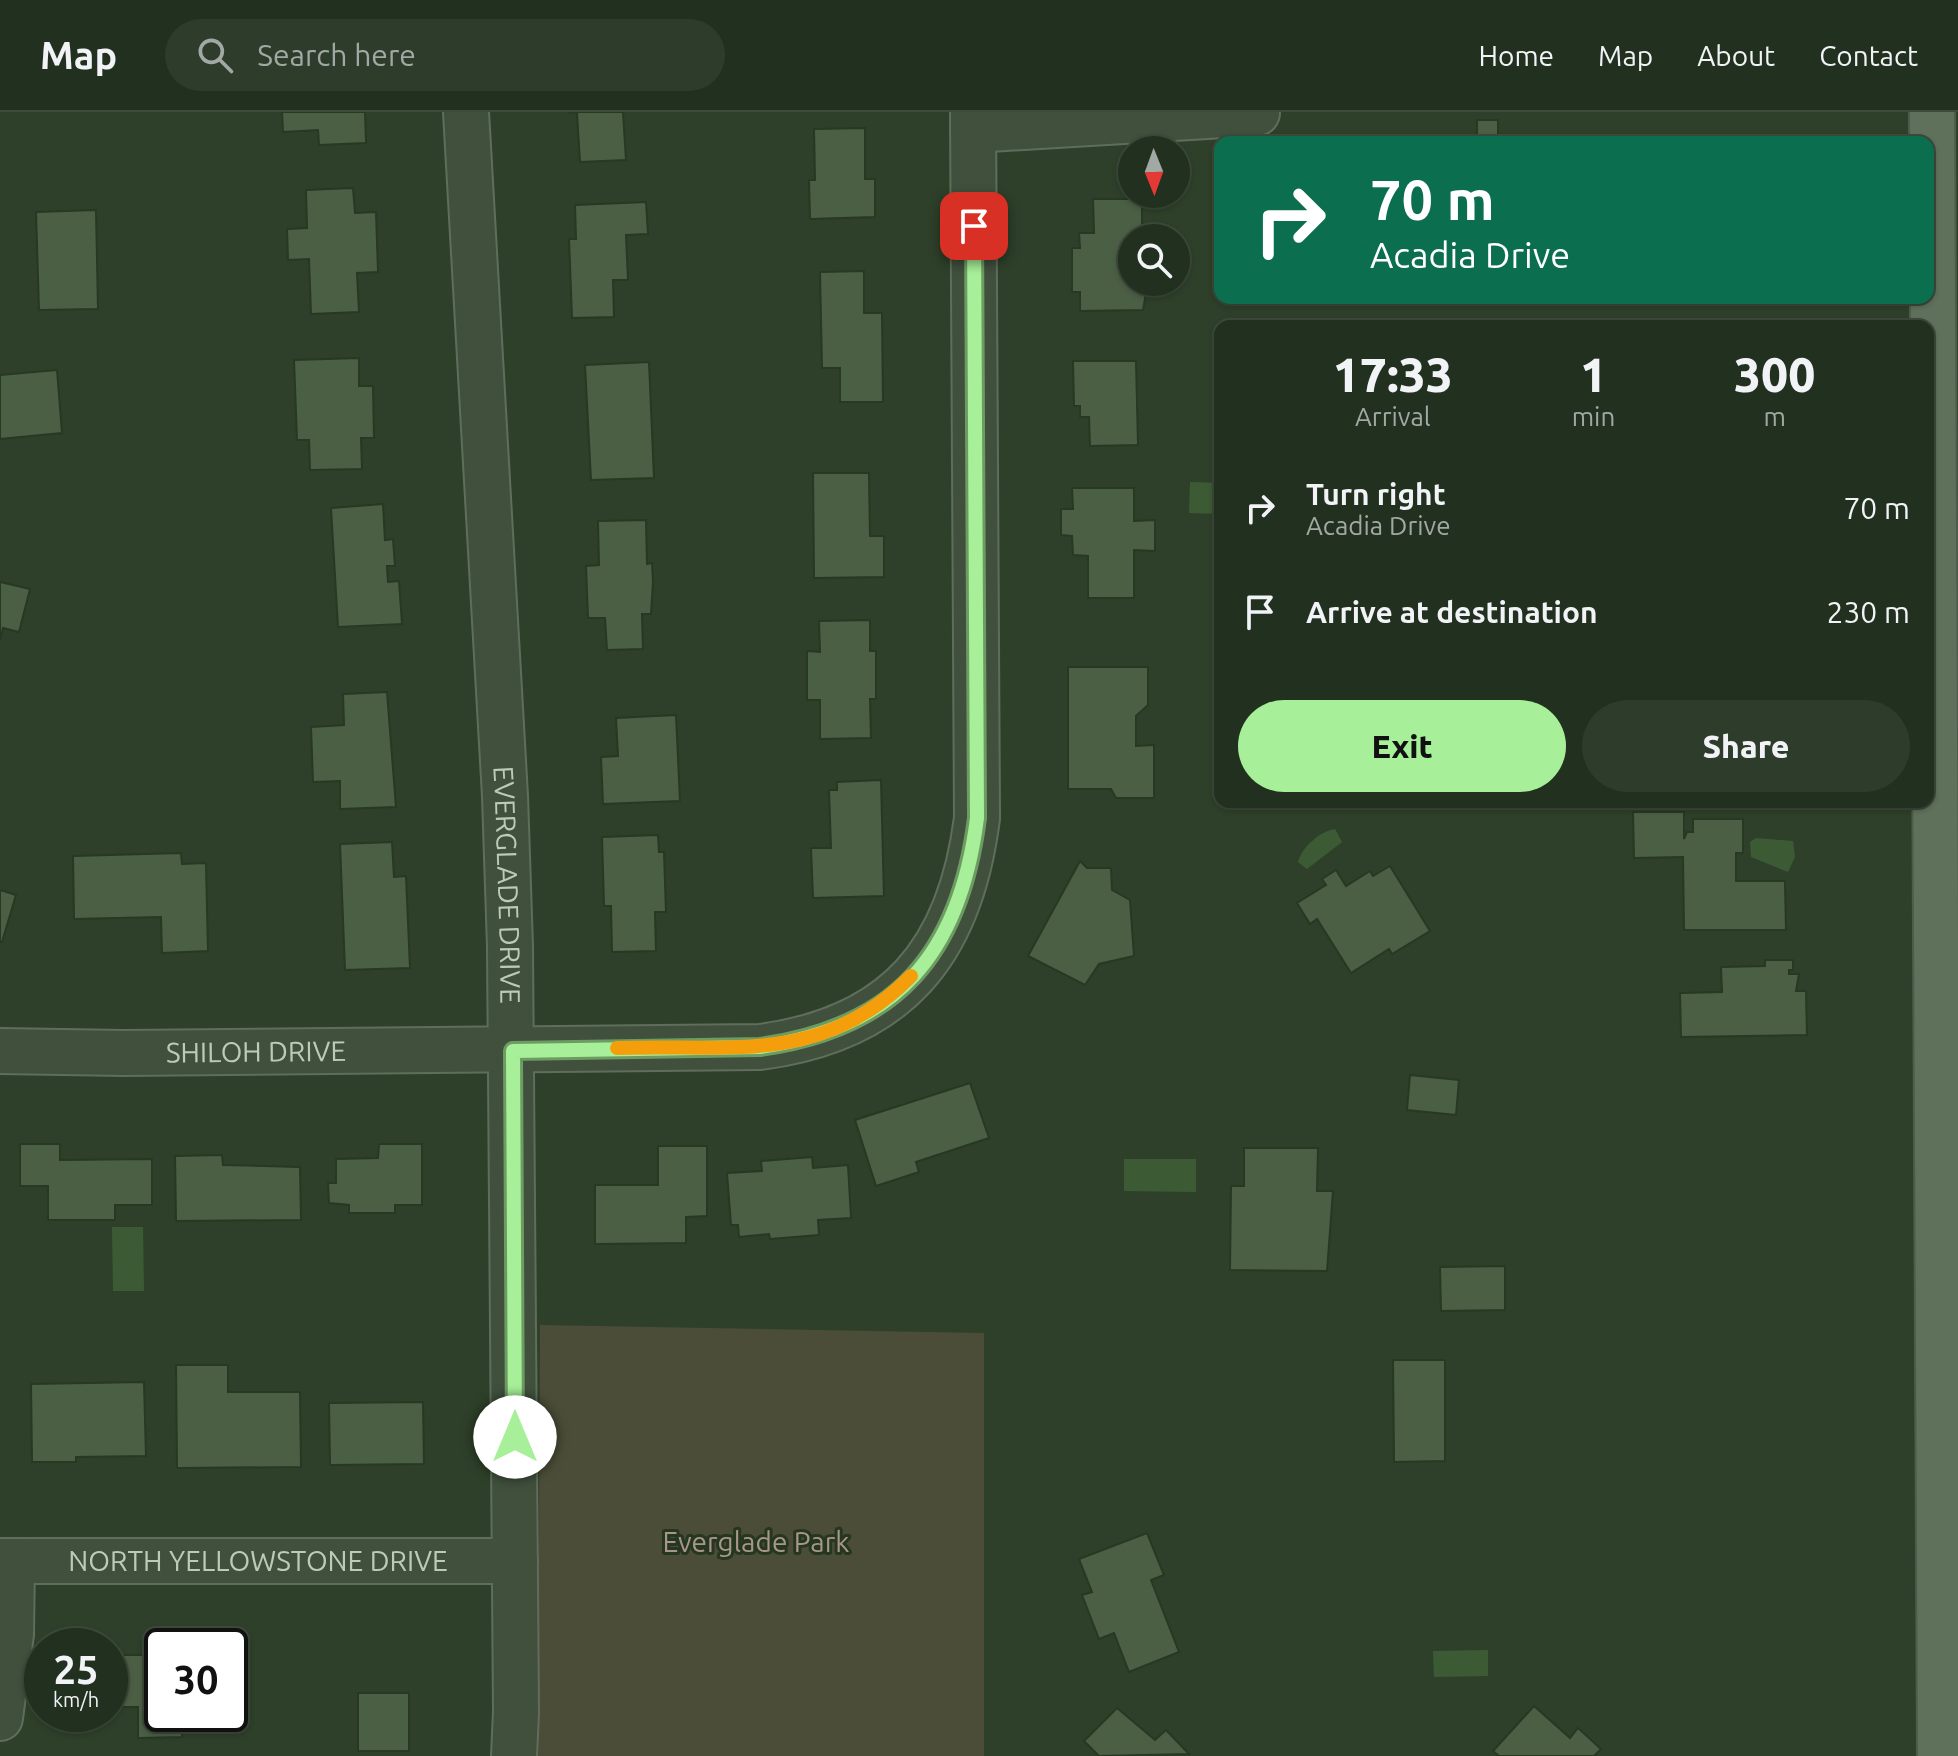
<!DOCTYPE html>
<html lang="en">
<head>
<meta charset="utf-8">
<style>
  :root { --surface:#22301f; --page:#2e3c2c; --text:#f1f3f6; --muted:#a2a9a4; --line:#3f4b3d; --accent:#a7f099 }
  body { margin:0; font-family:Ubuntu,sans-serif; background:var(--page); color:var(--text); height:100vh; display:flex; flex-direction:column; font-size:30px; white-space:nowrap }
  * { box-sizing:border-box; margin:0 }
  p { font-size:26px; color:var(--muted) }
  .icon { flex:none; width:44px; height:44px; fill:none; stroke:currentColor; stroke-width:2; stroke-linecap:round; stroke-linejoin:round }
  .map { position:relative; flex:1; overflow:hidden }
  .drawer { position:absolute; left:1214px; top:208px; width:720px; height:488px; display:flex; flex-direction:column; background:var(--surface); border-radius:16px; box-shadow:0 2px 6px #0004,0 0 0 2px var(--line) }
  .drawer>* { flex:none }
  .banner { position:absolute; left:1214px; top:24px; width:720px; height:168px; border-radius:16px; box-shadow:0 2px 6px #0004,0 0 0 2px var(--line); background:#0b6e4f; color:#fff; overflow:hidden }
  .needle { width:52px; rotate:179deg }
  .controls { position:absolute; left:1118px; top:24px; display:grid; gap:16px }
  .controls a { display:grid; place-items:center; width:72px; height:72px; border-radius:50%; background:var(--surface); box-shadow:0 2px 6px #0004,0 0 0 2px var(--line); font-size:40px }
  .speed { position:absolute; left:24px; top:1516px; display:flex; gap:16px; font-size:40px; font-weight:700; text-align:center }
  .speed>* { display:grid; place-content:center; width:104px; height:104px; border-radius:50%; background:var(--surface); box-shadow:0 2px 6px #0004,0 0 0 2px var(--line); line-height:1 }
  .speed small { font-size:20px; font-weight:400 }
  .speed .limit { border:4px solid #111; border-radius:12px; background:#fff; color:#111 }
  .pin { position:absolute; display:grid; place-items:center; width:68px; height:68px; color:#fff; margin:-34px; border-radius:16px; box-shadow:0 4px 12px #0006 }
  .me { position:absolute; width:88px; margin:-44px; rotate:0deg; stroke-linejoin:round; filter:drop-shadow(0 0 6px #0008) }
  .turn { display:flex; align-items:center; gap:28px; height:168px; padding:0 24px; font-size:36px }
  .turn .icon { width:104px; height:104px; stroke-width:2.5 }
  .turn b { display:block; font-size:56px; line-height:68px }
  .eta { display:flex; justify-content:space-evenly; align-items:center; height:136px; text-align:center }
  .eta b { font-size:48px; font-weight:800; line-height:56px }
  .primary-button { display:flex; gap:16px; margin-top:auto; padding:16px 24px }
  .primary-button a { flex:1; height:92px; border-radius:48px; background:var(--accent); color:#111; font-size:32px; font-weight:800; line-height:92px; text-align:center }
  .primary-button a+a { background:var(--page); color:var(--text) }
  ul { padding:0; list-style:none }
  li { display:flex; align-items:center; gap:24px; height:104px; padding:0 24px }
  li div { flex:1 }
  li b { display:block; font-size:30px }
  li em { font-style:normal }
  header { display:flex; align-items:center; gap:48px; box-sizing:border-box; height:112px; padding:0 40px; background:var(--surface); border-bottom:2px solid var(--line) }
  header strong { font-size:38px }
  nav { display:flex; gap:44px; margin-inline-start:auto; font-size:28px }
  .search { width:560px; height:72px; background:var(--page); display:flex; align-items:center; gap:20px; box-sizing:border-box; padding:0 28px; border-radius:44px; color:var(--muted); font-size:30px }
  .map>svg:first-child { display:block }
  .green { fill:#4b4d38 }
  .water { fill:#3c5b35 }
  .building { fill:#4b5f45; stroke:#273823; stroke-width:2 }
  .lines { fill:none; stroke-linecap:round; stroke-linejoin:round }
  .minor-casing { stroke:#5e6e5b; stroke-width:48 }
  .major-casing { stroke:#4c5d49; stroke-width:48 }
  .minor { stroke:#40503d; stroke-width:44 }
  .major { stroke:#5f705b; stroke-width:44 }
  .route-casing { stroke:#6d9c63; stroke-width:20 }
  .route { stroke:#a7f099; stroke-width:14 }
  .slow { stroke:#f59e0b; stroke-width:14 }
  .labels { text-anchor:middle; stroke-width:6; stroke-linejoin:round; paint-order:stroke }
  .street-label { font-size:28px; fill:#bccaba; stroke:#253621 }
  .park-label { font-size:28px; fill:#a89688; stroke:#253621 }
</style>
</head>
<body>
<header>
<strong>Map</strong>
<div class="search"><svg class="icon" aria-label="search" viewBox="0 0 24 24"><circle cx="10" cy="10" r="6"/><path d="M15 15l6 6"/></svg>Search here</div>
<nav><a>Home</a><a>Map</a><a>About</a><a>Contact</a></nav>
</header>
<div class="map">
<svg width="1958" height="1644" viewBox="0 0 1958 1644">
  <rect width="100%" height="100%" fill="#2e4029"/>
  <path class="green" d="M 540,1213 L 984,1221 L 984,1644 L 538,1644 Z"/>
  <g class="water">
    <path d="M 1190,370 L 1220,371 L 1220,402 L 1189,401 Z"/>
    <path d="M 1335,717 L 1342,730 L 1307,757 L 1298,750 C 1302,735 1320,719 1335,717 Z"/>
    <path d="M 1756,726 L 1793,729 L 1795,745 L 1788,760 L 1751,745 L 1750,730 Z"/>
    <path d="M 1124,1047 L 1196,1047 L 1196,1080 L 1124,1079 Z"/>
    <path d="M 112,1115 L 143,1115 L 144,1179 L 113,1179 Z"/>
    <path d="M 1488,1538 L 1488,1564 L 1434,1565 L 1433,1539 Z"/>
  </g>
  <g class="building">
    <path d="M 282,0 L 365,0 L 366,31 L 319,33 L 318,18 L 283,20 Z"/>
    <path d="M 567,0 L 623,0 L 626,48 L 580,50 L 577,1 Z"/>
    <path d="M 1477,8 L 1498,8 L 1498,24 L 1477,25 Z"/>
    <path d="M 865,16 L 865,67 L 875,67 L 875,105 L 810,107 L 809,68 L 815,68 L 814,17 Z"/>
    <path d="M 353,76 L 355,101 L 376,100 L 378,160 L 357,161 L 359,200 L 311,202 L 309,147 L 288,148 L 287,117 L 307,116 L 306,78 Z"/>
    <path d="M 1093,87 L 1142,87 L 1142,126 L 1132,126 L 1132,170 L 1148,170 L 1143,198 L 1080,199 L 1080,180 L 1072,180 L 1072,136 L 1080,136 L 1079,121 L 1094,121 Z"/>
    <path d="M 646,90 L 648,122 L 626,123 L 628,168 L 613,168 L 614,205 L 572,206 L 569,127 L 576,127 L 575,93 Z"/>
    <path d="M 96,98 L 98,197 L 39,198 L 36,100 Z"/>
    <path d="M 864,159 L 864,201 L 882,201 L 883,290 L 840,290 L 840,256 L 822,256 L 820,160 Z"/>
    <path d="M 359,246 L 359,274 L 373,274 L 374,326 L 361,326 L 362,357 L 310,358 L 309,328 L 297,328 L 294,248 Z"/>
    <path d="M 1073,249 L 1136,249 L 1138,333 L 1090,334 L 1089,305 L 1080,305 L 1080,294 L 1074,294 Z"/>
    <path d="M 649,250 L 654,366 L 591,368 L 585,253 Z"/>
    <path d="M 57,258 L 62,321 L 0,327 L 0,263 Z"/>
    <path d="M 813,361 L 869,361 L 870,424 L 884,424 L 884,465 L 814,466 Z"/>
    <path d="M 1072,376 L 1134,376 L 1134,409 L 1155,408 L 1155,439 L 1134,438 L 1134,486 L 1088,486 L 1088,444 L 1073,443 L 1072,424 L 1061,423 L 1061,397 L 1073,397 Z"/>
    <path d="M 383,392 L 385,428 L 393,427 L 395,454 L 387,454 L 388,470 L 399,469 L 402,512 L 338,515 L 331,396 Z"/>
    <path d="M 646,408 L 647,452 L 652,451 L 653,470 L 651,502 L 642,502 L 643,537 L 607,538 L 605,506 L 588,506 L 586,454 L 599,453 L 598,409 Z"/>
    <path d="M 0,470 L 30,477 L 19,520 L 3,516 L 0,528 Z"/>
    <path d="M 870,508 L 870,539 L 876,539 L 876,587 L 870,587 L 871,626 L 820,627 L 820,588 L 807,588 L 807,539 L 820,540 L 819,509 Z"/>
    <path d="M 1068,555 L 1148,555 L 1148,593 L 1136,604 L 1136,634 L 1154,633 L 1154,686 L 1116,686 L 1111,677 L 1068,677 Z"/>
    <path d="M 387,580 L 396,695 L 340,697 L 340,669 L 313,670 L 311,615 L 344,613 L 343,582 Z"/>
    <path d="M 676,603 L 680,689 L 603,692 L 601,645 L 618,644 L 616,606 Z"/>
    <path d="M 881,668 L 884,784 L 813,786 L 811,736 L 831,736 L 829,678 L 837,678 L 837,670 Z"/>
    <path d="M 1633,700 L 1684,700 L 1684,727 L 1687,720 L 1693,720 L 1693,707 L 1743,707 L 1743,741 L 1736,741 L 1736,769 L 1785,769 L 1786,818 L 1684,818 L 1683,745 L 1634,746 Z"/>
    <path d="M 658,723 L 659,740 L 664,740 L 666,800 L 655,800 L 656,839 L 612,840 L 611,794 L 604,794 L 602,725 Z"/>
    <path d="M 392,730 L 394,765 L 406,764 L 410,856 L 345,858 L 340,732 Z"/>
    <path d="M 181,741 L 182,752 L 206,751 L 208,839 L 162,841 L 161,805 L 74,807 L 73,744 Z"/>
    <path d="M 1080,749 L 1087,756 L 1111,756 L 1112,778 L 1130,788 L 1134,844 L 1099,852 L 1085,873 L 1028,844 Z"/>
    <path d="M 1390,754 L 1430,819 L 1392,842 L 1389,837 L 1351,861 L 1317,807 L 1310,812 L 1297,791 L 1326,773 L 1322,767 L 1336,758 L 1346,774 L 1370,759 L 1373,764 Z"/>
    <path d="M 0,778 L 16,783 L 2,830 L 0,830 Z"/>
    <path d="M 1765,848 L 1793,848 L 1793,858 L 1789,858 L 1789,862 L 1799,862 L 1796,879 L 1806,879 L 1807,923 L 1681,925 L 1680,881 L 1722,880 L 1721,855 L 1765,854 Z"/>
    <path d="M 1410,963 L 1459,968 L 1456,1003 L 1407,998 Z"/>
    <path d="M 970,971 L 989,1026 L 916,1050 L 919,1060 L 876,1074 L 855,1008 Z"/>
    <path d="M 20,1032 L 60,1032 L 60,1048 L 152,1047 L 152,1093 L 115,1093 L 115,1108 L 48,1108 L 48,1074 L 20,1074 Z"/>
    <path d="M 379,1032 L 422,1032 L 422,1093 L 395,1093 L 395,1101 L 349,1101 L 349,1093 L 329,1091 L 328,1071 L 336,1071 L 336,1047 L 378,1046 Z"/>
    <path d="M 658,1034 L 707,1034 L 707,1104 L 686,1105 L 686,1131 L 595,1132 L 595,1073 L 658,1073 Z"/>
    <path d="M 1244,1036 L 1318,1036 L 1317,1079 L 1333,1079 L 1327,1159 L 1230,1158 L 1231,1074 L 1244,1074 Z"/>
    <path d="M 222,1043 L 223,1053 L 300,1055 L 301,1108 L 176,1109 L 175,1044 Z"/>
    <path d="M 812,1045 L 813,1056 L 848,1053 L 851,1106 L 818,1108 L 819,1123 L 770,1127 L 769,1122 L 739,1125 L 738,1113 L 731,1113 L 727,1061 L 762,1059 L 761,1049 Z"/>
    <path d="M 1505,1154 L 1505,1198 L 1441,1199 L 1440,1155 Z"/>
    <path d="M 1393,1248 L 1445,1248 L 1445,1349 L 1394,1350 Z"/>
    <path d="M 176,1253 L 228,1253 L 228,1280 L 300,1280 L 301,1355 L 177,1356 Z"/>
    <path d="M 144,1270 L 146,1344 L 76,1345 L 76,1350 L 32,1350 L 31,1272 Z"/>
    <path d="M 423,1290 L 424,1352 L 330,1353 L 329,1291 Z"/>
    <path d="M 1147,1421 L 1164,1463 L 1151,1468 L 1179,1540 L 1129,1560 L 1114,1521 L 1099,1527 L 1082,1483 L 1092,1480 L 1079,1447 Z"/>
    <path d="M 110,1543 L 162,1543 L 162,1602 L 201,1602 L 201,1605 L 182,1606 L 182,1625 L 138,1626 L 138,1595 L 110,1595 Z"/>
    <rect x="358" y="1581" width="51" height="58"/>
    <path d="M 1534,1594 L 1570,1626 L 1578,1616 L 1601,1637 L 1594,1644 L 1499,1644 L 1493,1639 Z"/>
    <path d="M 1117,1596 L 1155,1628 L 1166,1618 L 1189,1642 L 1099,1644 L 1084,1629 Z"/>
  </g>
  <g class="lines">
    <defs>
      <g id="minor">
        <path id="s1" d="M 466,0 L 505,684 L 510,835 L 516,1600 L 514,1644"/>
        <path d="M 973,18 L 1257,1"/>
        <path id="s2" d="M 0,939 L 124,941 L 760,935 C 897,917 960,840 977,706 L 973,0"/>
        <path id="s3" d="M 0,1449 L 515,1449"/>
        <path d="M 0,1606 L 11,1522 L 12,1449"/>
      </g>
      <path id="major" d="M 1932,0 L 1940,1644"/>
    </defs>
    <use href="#minor" class="minor-casing"/>
    <use href="#major" class="major-casing"/>
    <use href="#minor" class="minor"/>
    <use href="#major" class="major"/>
  </g>
  <g class="lines">
    <defs>
      <path id="route" d="M 515,1325 L 513,939 L 760,935 C 897,916 960,841 977,706 L 974,114"/>
    </defs>
    <use href="#route" class="route-casing"/>
    <use href="#route" class="route"/>
    <path class="slow" d="M 617,936 C 732,932 822,954 911,864"/>
  </g>
  <g class="labels">
    <g class="street-label">
      <text dy="10" stroke="none"><textPath href="#s1" startOffset="774">EVERGLADE DRIVE</textPath></text>
      <text dy="10" stroke="none"><textPath href="#s2" startOffset="256">SHILOH DRIVE</textPath></text>
      <text dy="10" stroke="none"><textPath href="#s3" startOffset="258">NORTH YELLOWSTONE DRIVE</textPath></text>
    </g>
    <g class="park-label">
      <text x="756" y="1440">Everglade Park</text>
    </g>
  </g>
</svg>
<div class="controls">
<a><svg class="needle" viewBox="-14 -14 28 28"><path d="M0-13l5 13h-10z" fill="#e53935"/><path d="M0 13l5-13h-10z" fill="#a2a9a4"/></svg></a>
<a><svg class="icon" aria-label="search" viewBox="0 0 24 24"><circle cx="10" cy="10" r="6"/><path d="M15 15l6 6"/></svg></a>
</div>
<div class="speed"><div>25<small>km/h</small></div><div class="limit">30</div></div>
<div class="pin" style="left:974px;top:114px;background:#d93025"><svg class="icon" aria-label="arrive" viewBox="0 0 24 24"><path d="M6 21V4h12l-3 4 3 4H6"/></svg></div>
<svg class="me" style="left:515px;top:1325px" viewBox="-20 -20 40 40"><circle r="19" fill="#fff"/><path d="M0-13L10 11 0 6-10 11z" fill="#a7f099"/></svg>
<div class="banner">
<div class="turn"><svg class="icon" aria-label="right" viewBox="0 0 24 24"><path d="M7 20v-9h11M14 6l5 5-5 5"/></svg><div><b>70 m</b>Acadia Drive</div></div>
</div>
<section class="drawer">
<div class="eta">
<div><b>17:33</b><p>Arrival</p></div>
<div><b>1</b><p>min</p></div>
<div><b>300</b><p>m</p></div>
</div>
<ul>
<li><svg class="icon" aria-label="right" viewBox="0 0 24 24"><path d="M7 20v-9h11M14 6l5 5-5 5"/></svg><div><b>Turn right</b><p>Acadia Drive</p></div><em>70 m</em></li>
<li><svg class="icon" aria-label="arrive" viewBox="0 0 24 24"><path d="M6 21V4h12l-3 4 3 4H6"/></svg><div><b>Arrive at destination</b></div><em>230 m</em></li>
</ul>
<div class="primary-button"><a>Exit</a><a>Share</a></div>
</section>
</div>
</body>
</html>
